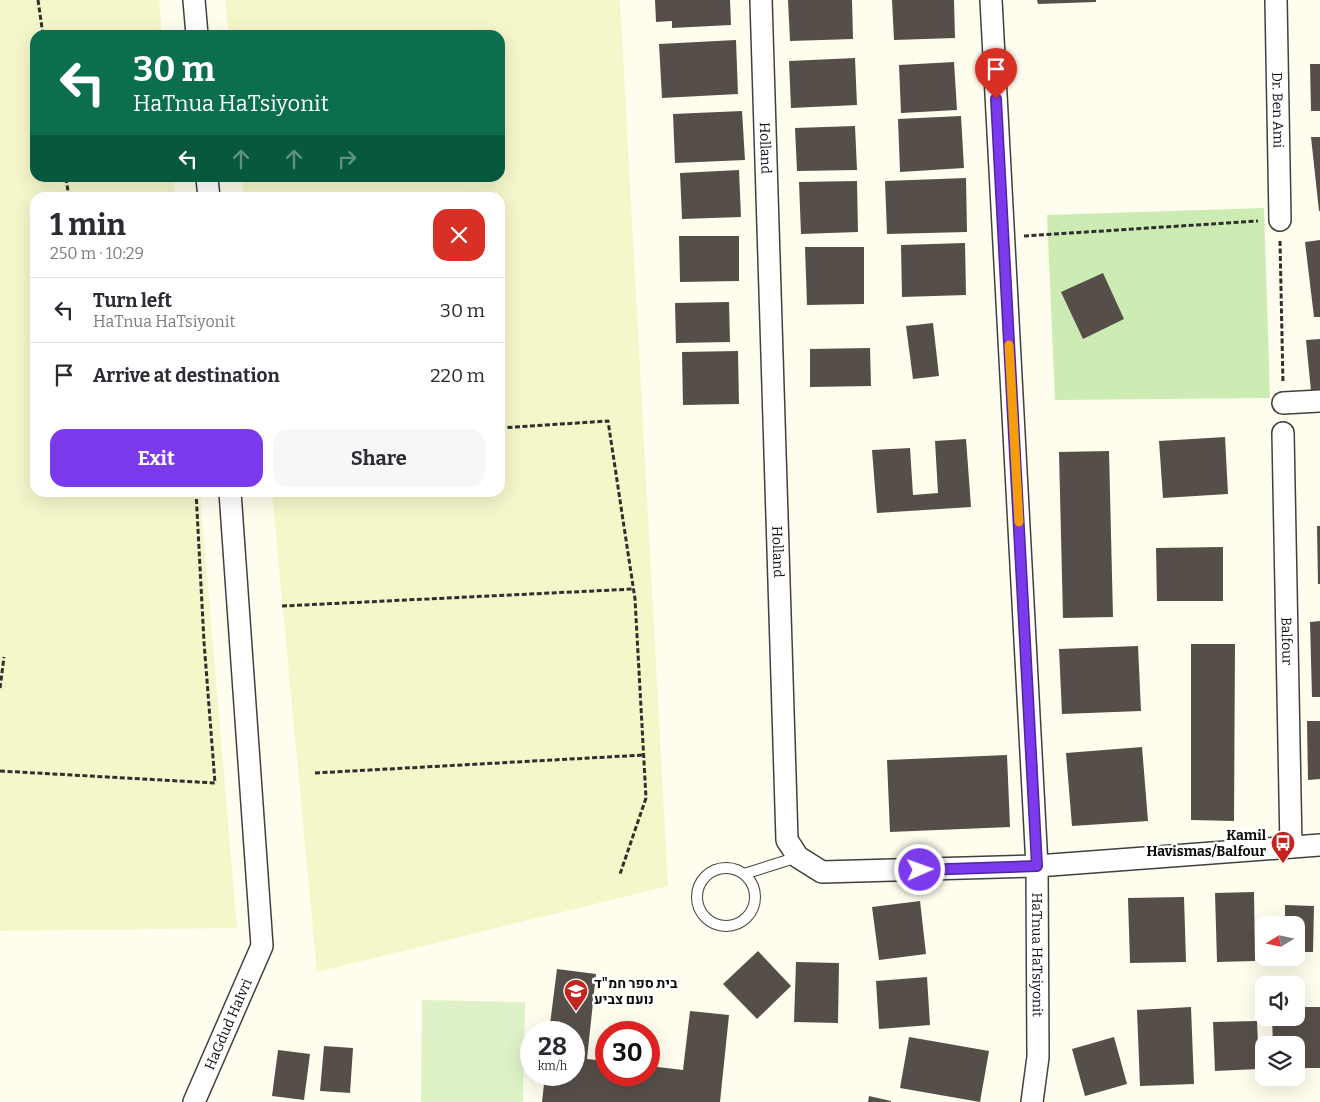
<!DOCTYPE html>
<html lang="en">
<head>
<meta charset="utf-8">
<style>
  :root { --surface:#fff; --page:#f7f7f7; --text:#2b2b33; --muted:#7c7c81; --line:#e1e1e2; --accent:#7c3aed }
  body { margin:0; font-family:Bitter,Heebo,serif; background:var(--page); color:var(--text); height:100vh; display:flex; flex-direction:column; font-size:19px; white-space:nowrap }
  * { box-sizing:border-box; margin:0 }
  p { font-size:16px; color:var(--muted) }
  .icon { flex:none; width:28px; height:28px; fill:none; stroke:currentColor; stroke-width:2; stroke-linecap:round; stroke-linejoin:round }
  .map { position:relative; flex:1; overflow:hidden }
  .side { position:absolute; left:30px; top:192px; width:475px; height:305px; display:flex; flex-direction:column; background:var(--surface); border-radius:15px; box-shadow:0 5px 20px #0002 }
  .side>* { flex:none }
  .hud { position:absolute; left:30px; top:30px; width:475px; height:152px; border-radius:15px; box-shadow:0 5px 20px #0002; background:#0b6e4f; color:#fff; overflow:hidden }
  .needle { width:32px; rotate:260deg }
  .controls { position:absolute; left:1255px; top:916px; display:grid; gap:10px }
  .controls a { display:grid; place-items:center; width:50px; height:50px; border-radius:10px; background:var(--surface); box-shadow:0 5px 20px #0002; font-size:25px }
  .speed { position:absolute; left:520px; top:1021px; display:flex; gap:10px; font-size:25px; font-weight:700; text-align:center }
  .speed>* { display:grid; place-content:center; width:65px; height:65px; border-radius:50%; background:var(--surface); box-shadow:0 5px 20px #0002; line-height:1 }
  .speed small { font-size:12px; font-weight:400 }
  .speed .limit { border:8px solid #d22; background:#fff; color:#111 }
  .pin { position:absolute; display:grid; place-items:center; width:42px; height:42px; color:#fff; margin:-51px -21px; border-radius:50% 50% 50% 0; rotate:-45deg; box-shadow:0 0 5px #0007 }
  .pin .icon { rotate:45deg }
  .me { position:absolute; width:55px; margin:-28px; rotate:88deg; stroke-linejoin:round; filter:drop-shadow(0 0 4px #0008) }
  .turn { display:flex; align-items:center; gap:18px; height:105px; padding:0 20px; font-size:22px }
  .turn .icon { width:65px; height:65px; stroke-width:2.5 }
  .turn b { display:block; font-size:35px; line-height:42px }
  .lanes { display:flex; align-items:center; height:48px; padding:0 20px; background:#0003; justify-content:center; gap:25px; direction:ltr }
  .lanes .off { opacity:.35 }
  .round { display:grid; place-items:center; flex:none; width:52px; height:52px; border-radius:15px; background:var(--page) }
  .overview { display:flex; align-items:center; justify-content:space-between; height:85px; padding:0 20px }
  h1 { font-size:30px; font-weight:700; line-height:38px }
  .action { display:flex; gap:10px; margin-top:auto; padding:10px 20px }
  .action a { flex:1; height:58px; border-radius:15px; background:var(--accent); color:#fff; font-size:20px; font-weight:700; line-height:58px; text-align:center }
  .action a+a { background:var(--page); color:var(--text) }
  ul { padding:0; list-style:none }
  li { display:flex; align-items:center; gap:15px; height:65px; padding:0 20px; border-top:1px solid var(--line) }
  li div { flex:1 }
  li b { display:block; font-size:19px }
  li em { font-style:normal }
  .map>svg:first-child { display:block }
  .farmland { fill:#f6f6cb }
  .green { fill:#ccecb4 }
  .pitch { fill:#dff2c7 }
  .building { fill:#564f49 }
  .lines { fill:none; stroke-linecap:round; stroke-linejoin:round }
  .lane-casing { stroke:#404040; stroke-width:12 }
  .street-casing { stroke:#404040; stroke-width:24 }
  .path { stroke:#2f2f2f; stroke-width:3; stroke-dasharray:5 2.5; stroke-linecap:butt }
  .lane { stroke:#fff; stroke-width:10 }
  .street { stroke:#fff; stroke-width:21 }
  .route-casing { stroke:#51269a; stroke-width:12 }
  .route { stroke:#7c3aed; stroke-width:9 }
  .slow { stroke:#f59e0b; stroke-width:9 }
  .labels { text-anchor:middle; stroke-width:5; stroke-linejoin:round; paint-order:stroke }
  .street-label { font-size:14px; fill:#0d0d0d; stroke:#fff }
  .poi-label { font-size:14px; font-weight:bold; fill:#0d0d0d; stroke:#fff; text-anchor:end }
</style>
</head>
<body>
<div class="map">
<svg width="1320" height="1102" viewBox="0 0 1320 1102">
  <rect width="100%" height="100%" fill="#fffded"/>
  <g class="farmland">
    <path d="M 0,0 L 159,0 L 162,35 L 35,35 L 35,178 L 174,178 L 175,197 L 35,198 L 35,492 L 200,493 L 237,928 L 0,931 Z"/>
    <path d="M 225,0 L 620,0 L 668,886 L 317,972 L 272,493 L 500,492 L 500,198 L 244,197 L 242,178 L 500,178 L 500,35 L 229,35 Z"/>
  </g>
  <path class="green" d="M 1264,208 L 1270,398 L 1055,400 L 1047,215 Z"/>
  <path class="pitch" d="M 422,1000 L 525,1002 L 523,1102 L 421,1102 Z"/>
  <g class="building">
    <path d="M 655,0 L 730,0 L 731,25 L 672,28 L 672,21 L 656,22 Z"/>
    <path d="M 788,0 L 852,0 L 853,39 L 790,41 Z"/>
    <path d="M 892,0 L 954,0 L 955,38 L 894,40 Z"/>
    <path d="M 1037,0 L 1096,0 L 1096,2 L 1038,4 Z"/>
    <path d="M 736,40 L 738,94 L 662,98 L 659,44 Z"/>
    <path d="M 855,58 L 857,105 L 791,108 L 789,61 Z"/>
    <path d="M 954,62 L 957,110 L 901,113 L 899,65 Z"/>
    <path d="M 1310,64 L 1320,64 L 1320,111 L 1311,111 Z"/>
    <path d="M 742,111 L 745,160 L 675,163 L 673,114 Z"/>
    <path d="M 961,116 L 964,168 L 900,172 L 898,119 Z"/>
    <path d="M 855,126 L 857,170 L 797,171 L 795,128 Z"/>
    <path d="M 1311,137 L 1320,137 L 1320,211 L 1319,211 Z"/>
    <path d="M 739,170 L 741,217 L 682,219 L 680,173 Z"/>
    <path d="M 966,178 L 967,232 L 887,234 L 885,181 Z"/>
    <path d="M 857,181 L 858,232 L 801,234 L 799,182 Z"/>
    <path d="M 679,236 L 739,236 L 739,281 L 680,282 Z"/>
    <path d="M 1320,240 L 1320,317 L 1314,317 L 1305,242 Z"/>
    <path d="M 965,243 L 966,295 L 902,297 L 901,245 Z"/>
    <path d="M 805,247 L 864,247 L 864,304 L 807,305 Z"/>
    <path d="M 1103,273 L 1124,319 L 1083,339 L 1061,292 Z"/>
    <path d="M 729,302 L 730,342 L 676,343 L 675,303 Z"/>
    <path d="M 933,323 L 939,376 L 913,379 L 906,326 Z"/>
    <path d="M 1320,339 L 1320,390 L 1311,391 L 1306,340 Z"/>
    <path d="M 870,348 L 871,386 L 810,387 L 810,349 Z"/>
    <path d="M 738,351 L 739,404 L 683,405 L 682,352 Z"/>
    <path d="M 1225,437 L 1228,494 L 1163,498 L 1159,441 Z"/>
    <path d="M 966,439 L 971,507 L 877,513 L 872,450 L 910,448 L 913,495 L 938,493 L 935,441 Z"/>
    <path d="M 1109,451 L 1113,617 L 1063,618 L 1059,452 Z"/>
    <path d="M 1317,526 L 1320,526 L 1320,584 L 1318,584 Z"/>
    <path d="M 1223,547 L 1223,601 L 1157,601 L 1156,548 Z"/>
    <path d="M 1320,621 L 1320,697 L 1312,697 L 1310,622 Z"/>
    <path d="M 1191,644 L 1235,644 L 1234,821 L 1191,820 Z"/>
    <path d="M 1138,646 L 1141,711 L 1062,714 L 1059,649 Z"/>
    <path d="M 1307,721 L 1320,721 L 1320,779 L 1308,780 Z"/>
    <path d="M 1142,747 L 1148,821 L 1072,826 L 1066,753 Z"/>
    <path d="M 1007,755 L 1010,827 L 890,832 L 887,760 Z"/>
    <path d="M 1254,892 L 1255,961 L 1217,962 L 1215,893 Z"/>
    <path d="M 1184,897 L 1186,962 L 1130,963 L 1128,898 Z"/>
    <path d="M 920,901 L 926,954 L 879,960 L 872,907 Z"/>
    <path d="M 1285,905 L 1314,906 L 1313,952 L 1296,952 L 1296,925 L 1285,925 Z"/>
    <path d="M 758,951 L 791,986 L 757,1019 L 723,984 Z"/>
    <path d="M 796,962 L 839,963 L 838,1023 L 794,1022 Z"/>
    <path d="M 557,969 L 596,974 L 587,1059 L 606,1061 L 606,1075 L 649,1075 L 649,1066 L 683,1070 L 690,1011 L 729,1015 L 720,1102 L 542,1102 L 545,1075 L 574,1075 L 574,1032 L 549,1032 Z"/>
    <path d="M 927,977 L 930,1025 L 879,1029 L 876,981 Z"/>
    <path d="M 1191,1007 L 1194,1084 L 1140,1086 L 1137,1010 Z"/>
    <path d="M 1296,1007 L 1320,1007 L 1320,1068 L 1296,1068 L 1296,1045 L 1273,1045 L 1272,1018 L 1296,1018 Z"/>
    <path d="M 1257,1021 L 1259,1069 L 1215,1071 L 1213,1022 Z"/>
    <path d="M 909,1037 L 989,1051 L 980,1102 L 900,1088 Z"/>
    <path d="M 1114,1037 L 1127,1084 L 1085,1096 L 1072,1049 Z"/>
    <path d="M 324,1046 L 353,1048 L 350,1093 L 320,1091 Z"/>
    <path d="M 278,1050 L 310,1054 L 304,1100 L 272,1096 Z"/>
    <path d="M 869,1096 L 891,1101 L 891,1102 L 868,1102 Z"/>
  </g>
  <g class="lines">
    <defs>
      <g id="lane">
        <circle cx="726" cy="897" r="29"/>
        <path d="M 744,874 L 798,857"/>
      </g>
      <g id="street">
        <path d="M 194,0 L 197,35"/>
        <path id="s1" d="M 761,0 L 787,840 L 798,857 L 822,872 L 1037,866 L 1320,845"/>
        <path id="s2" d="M 991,0 L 1037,866 L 1038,1057 L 1032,1102"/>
        <path id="s3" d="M 1276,0 L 1280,220"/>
        <path d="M 207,178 L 209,198"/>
        <path d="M 1283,403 L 1320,401"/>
        <path id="s4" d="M 1283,433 L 1291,847"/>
        <path id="s5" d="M 194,1102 L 262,946 L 230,492"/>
      </g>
    </defs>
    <use href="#lane" class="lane-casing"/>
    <use href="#street" class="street-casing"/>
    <g class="path">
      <path d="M 38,0 L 43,35"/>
      <path d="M 66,178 L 69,198"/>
      <path d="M 1024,236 L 1258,221"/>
      <path d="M 1280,241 L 1283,383"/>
      <path d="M 500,428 L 608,421 L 635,599 L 646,798 L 620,874"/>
      <path d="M 282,606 L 634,589"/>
      <path d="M 0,688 L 4,657"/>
      <path d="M 0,771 L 215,783 L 204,642 L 196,492"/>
      <path d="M 315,773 L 644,755"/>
    </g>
    <use href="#lane" class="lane"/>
    <use href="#street" class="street"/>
  </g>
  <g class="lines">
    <defs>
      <path id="route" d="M 920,870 L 1037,866 L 996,99"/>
    </defs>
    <use href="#route" class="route-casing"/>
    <use href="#route" class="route"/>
    <path class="slow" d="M 1009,345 L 1019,522"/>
  </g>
  <defs>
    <symbol id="bus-pin" viewBox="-11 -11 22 30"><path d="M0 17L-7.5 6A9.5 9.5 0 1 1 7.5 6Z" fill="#c4241d" stroke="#fff"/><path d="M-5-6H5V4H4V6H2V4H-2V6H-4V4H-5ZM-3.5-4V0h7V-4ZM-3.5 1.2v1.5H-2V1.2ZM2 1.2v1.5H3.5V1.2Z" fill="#fff"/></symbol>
    <symbol id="school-pin" viewBox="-11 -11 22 30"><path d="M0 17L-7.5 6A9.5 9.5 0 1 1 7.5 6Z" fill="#c4241d" stroke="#fff"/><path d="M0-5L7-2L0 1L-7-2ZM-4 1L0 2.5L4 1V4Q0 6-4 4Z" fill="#fff"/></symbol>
  </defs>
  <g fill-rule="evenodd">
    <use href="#bus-pin" x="1269" y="829" width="28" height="38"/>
    <use href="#school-pin" x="562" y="977" width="28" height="38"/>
  </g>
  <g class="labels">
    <g class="street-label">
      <text dy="5" stroke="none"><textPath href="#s3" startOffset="110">Dr. Ben Ami</textPath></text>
      <text dy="5" stroke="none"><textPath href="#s1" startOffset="148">Holland</textPath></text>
      <text dy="5" stroke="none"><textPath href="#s1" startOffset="552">Holland</textPath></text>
      <text dy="5" stroke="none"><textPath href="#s4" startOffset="208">Balfour</textPath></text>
      <text dy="5" stroke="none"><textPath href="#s2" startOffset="956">HaTnua HaTsiyonit</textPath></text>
      <text dy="5" stroke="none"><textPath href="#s5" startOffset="85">HaGdud HaIvri</textPath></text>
    </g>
    <g class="poi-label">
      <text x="1266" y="840">Kamil<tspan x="1266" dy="16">Havismas/Balfour</tspan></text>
      <text x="594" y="988" text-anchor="start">בית ספר חמ"ד<tspan x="594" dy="16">נועם צביע</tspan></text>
    </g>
  </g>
</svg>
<div class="controls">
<a><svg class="needle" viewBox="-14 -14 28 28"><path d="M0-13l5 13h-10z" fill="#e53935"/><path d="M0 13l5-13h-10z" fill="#7c7c81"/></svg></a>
<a><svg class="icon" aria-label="sound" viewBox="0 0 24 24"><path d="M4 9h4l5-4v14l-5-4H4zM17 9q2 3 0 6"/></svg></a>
<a><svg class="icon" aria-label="layers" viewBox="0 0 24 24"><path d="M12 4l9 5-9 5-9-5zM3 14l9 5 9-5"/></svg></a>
</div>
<div class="speed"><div>28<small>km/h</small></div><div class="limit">30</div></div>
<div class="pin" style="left:996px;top:99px;background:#d93025"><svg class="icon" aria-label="arrive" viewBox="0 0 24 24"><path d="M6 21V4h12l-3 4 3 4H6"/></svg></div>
<svg class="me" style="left:920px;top:870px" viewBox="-20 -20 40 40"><circle r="17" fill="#7c3aed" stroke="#fff" stroke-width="3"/><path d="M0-11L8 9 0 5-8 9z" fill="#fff"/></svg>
<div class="hud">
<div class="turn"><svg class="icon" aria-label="left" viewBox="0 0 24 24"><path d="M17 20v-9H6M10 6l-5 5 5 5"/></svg><div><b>30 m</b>HaTnua HaTsiyonit</div></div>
<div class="lanes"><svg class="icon" aria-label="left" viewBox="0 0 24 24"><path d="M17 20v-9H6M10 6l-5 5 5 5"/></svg><svg class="icon off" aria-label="ahead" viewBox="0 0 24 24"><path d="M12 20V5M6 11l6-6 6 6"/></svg><svg class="icon off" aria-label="ahead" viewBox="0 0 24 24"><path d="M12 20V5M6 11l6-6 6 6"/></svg><svg class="icon off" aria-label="right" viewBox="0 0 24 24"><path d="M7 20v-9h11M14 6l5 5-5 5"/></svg></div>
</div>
<section class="side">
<div class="overview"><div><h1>1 min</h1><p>250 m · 10:29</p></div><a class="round" style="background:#d93025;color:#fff"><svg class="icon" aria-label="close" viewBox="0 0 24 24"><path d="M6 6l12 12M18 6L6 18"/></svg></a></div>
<ul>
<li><svg class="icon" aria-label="left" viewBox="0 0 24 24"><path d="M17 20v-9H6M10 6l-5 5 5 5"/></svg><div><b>Turn left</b><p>HaTnua HaTsiyonit</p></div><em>30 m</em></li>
<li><svg class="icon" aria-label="arrive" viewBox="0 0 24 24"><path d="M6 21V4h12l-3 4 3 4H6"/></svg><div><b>Arrive at destination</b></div><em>220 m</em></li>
</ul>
<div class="action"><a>Exit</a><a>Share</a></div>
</section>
</div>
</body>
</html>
